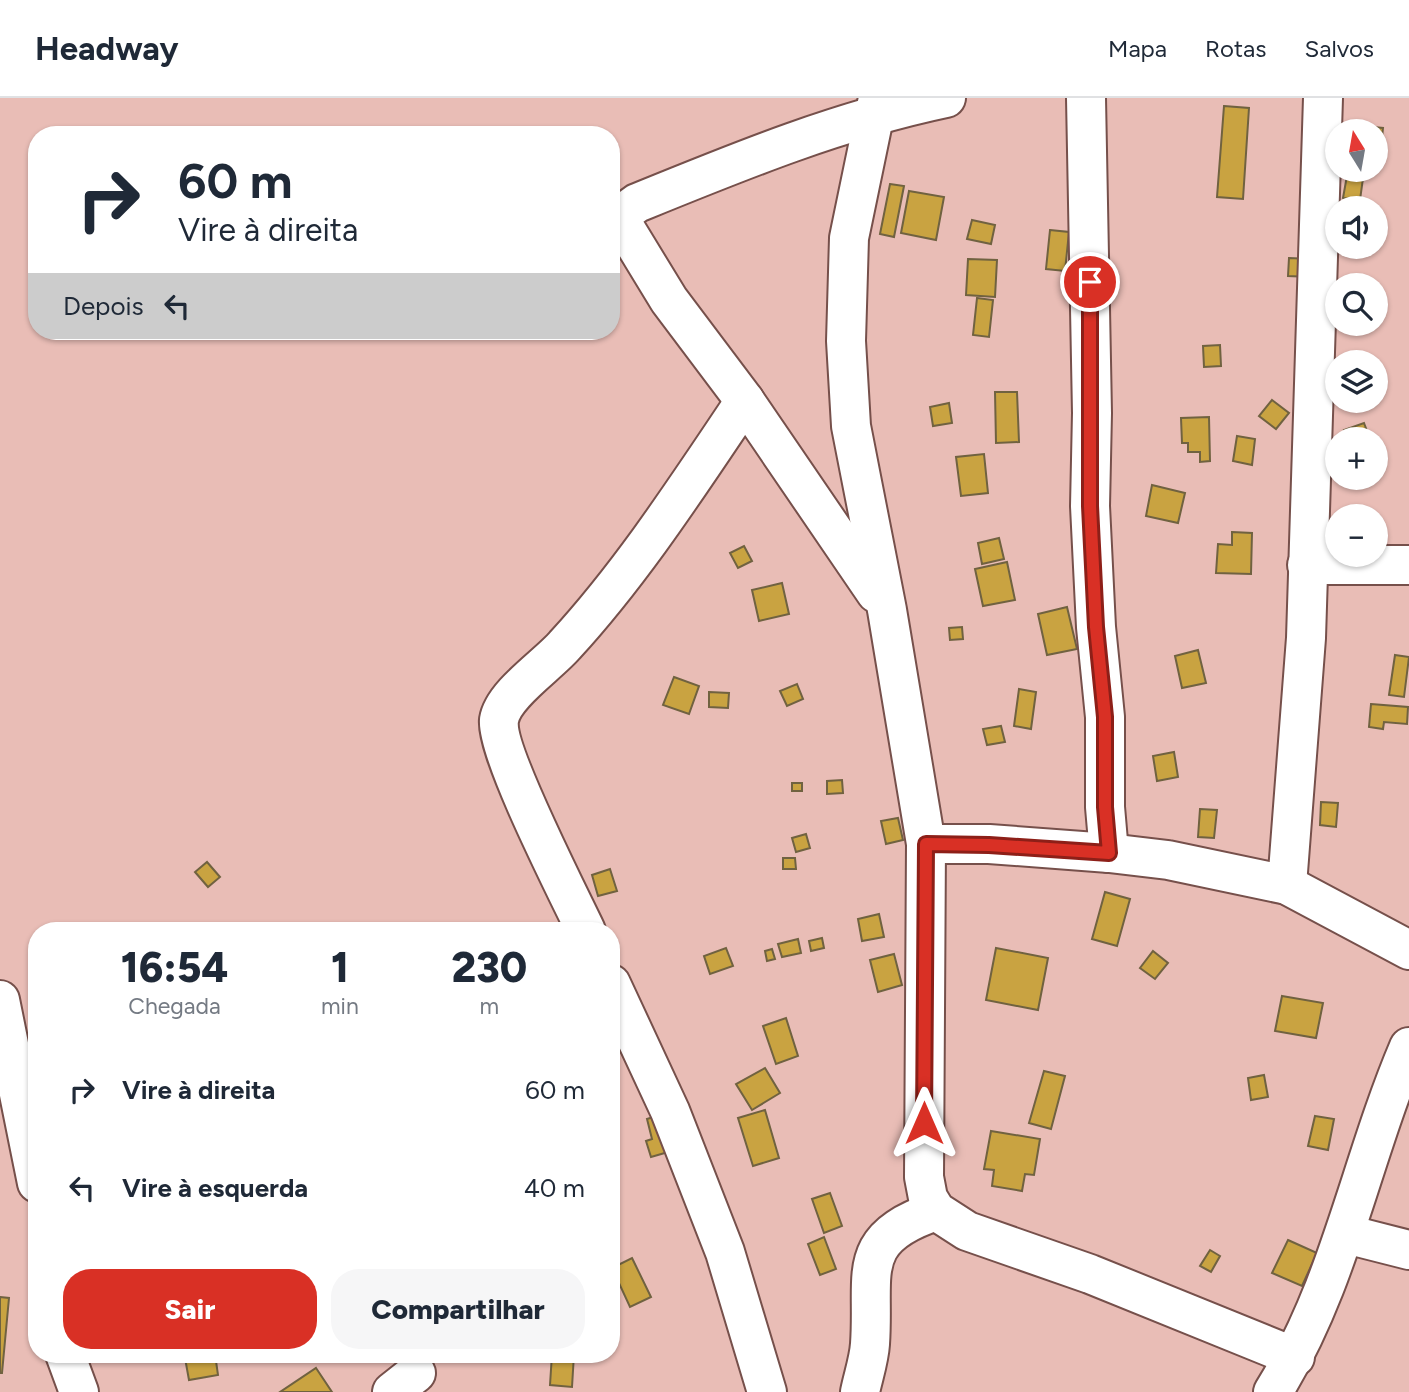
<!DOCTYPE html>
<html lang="pt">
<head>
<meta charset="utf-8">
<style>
  :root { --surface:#fff; --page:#f6f6f7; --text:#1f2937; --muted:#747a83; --line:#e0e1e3; --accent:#d93025 }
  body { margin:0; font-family:Figtree,sans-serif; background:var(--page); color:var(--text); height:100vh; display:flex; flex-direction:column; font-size:26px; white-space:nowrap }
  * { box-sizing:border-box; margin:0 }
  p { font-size:23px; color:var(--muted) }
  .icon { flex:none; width:38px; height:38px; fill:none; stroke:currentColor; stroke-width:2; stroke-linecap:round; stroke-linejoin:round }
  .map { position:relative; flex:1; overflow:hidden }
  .drawer { position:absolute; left:28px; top:824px; width:592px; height:441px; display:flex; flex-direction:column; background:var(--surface); border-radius:28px; box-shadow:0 2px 5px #0004 }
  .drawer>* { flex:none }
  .top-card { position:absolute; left:28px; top:28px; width:592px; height:214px; border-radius:28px; box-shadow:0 2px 5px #0004; background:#fff; color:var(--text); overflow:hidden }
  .needle { width:46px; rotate:349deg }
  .controls { position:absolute; left:1325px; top:21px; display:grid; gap:14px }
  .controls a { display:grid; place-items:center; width:63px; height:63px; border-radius:50%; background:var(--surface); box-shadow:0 2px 5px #0004; font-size:35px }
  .pin { position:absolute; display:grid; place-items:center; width:60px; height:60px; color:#fff; margin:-30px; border:4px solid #fff; border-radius:50%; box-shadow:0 2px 7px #0007 }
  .me { position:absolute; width:77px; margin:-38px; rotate:0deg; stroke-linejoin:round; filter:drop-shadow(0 0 5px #0008) }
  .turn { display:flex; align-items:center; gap:24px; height:147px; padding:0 35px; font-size:32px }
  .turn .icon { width:91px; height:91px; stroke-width:2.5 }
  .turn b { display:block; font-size:49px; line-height:60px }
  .then { display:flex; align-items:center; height:66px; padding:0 35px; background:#0003; gap:14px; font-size:26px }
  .eta { display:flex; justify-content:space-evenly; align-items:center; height:119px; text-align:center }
  .eta b { font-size:42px; font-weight:800; line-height:49px }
  .button { display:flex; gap:14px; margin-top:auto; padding:14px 35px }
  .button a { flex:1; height:80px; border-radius:28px; background:var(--accent); color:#fff; font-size:28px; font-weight:800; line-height:80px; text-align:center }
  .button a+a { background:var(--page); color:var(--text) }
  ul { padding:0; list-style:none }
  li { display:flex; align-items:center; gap:21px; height:98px; padding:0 35px }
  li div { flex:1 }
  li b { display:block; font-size:26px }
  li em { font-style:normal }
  header { display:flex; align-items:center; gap:42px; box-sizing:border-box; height:98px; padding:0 35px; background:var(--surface); border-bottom:2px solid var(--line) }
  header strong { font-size:33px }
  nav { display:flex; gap:38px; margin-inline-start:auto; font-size:24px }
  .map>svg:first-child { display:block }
  .building { fill:#c9a341; stroke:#706240; stroke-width:2 }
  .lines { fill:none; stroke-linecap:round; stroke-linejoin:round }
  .minor-casing { stroke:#76504b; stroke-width:42 }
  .minor { stroke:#fff; stroke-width:38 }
  .route-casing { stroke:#8d1f18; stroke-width:18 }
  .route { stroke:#d93025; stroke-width:12 }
</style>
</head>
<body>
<header>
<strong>Headway</strong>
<nav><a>Mapa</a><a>Rotas</a><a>Salvos</a></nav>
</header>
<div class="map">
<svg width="1409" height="1294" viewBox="0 0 1409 1294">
  <rect width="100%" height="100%" fill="#e9bdb6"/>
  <g class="building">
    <path d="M 1224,8 L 1249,10 L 1243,101 L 1217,99 Z"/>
    <path d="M 1361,28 L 1383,30 L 1381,49 L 1376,49 L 1376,33 L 1361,33 Z"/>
    <path d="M 1348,72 L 1364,73 L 1360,102 L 1343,100 Z"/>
    <path d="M 890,86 L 904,88 L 894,139 L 880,136 Z"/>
    <path d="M 909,93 L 944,99 L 936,142 L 901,135 Z"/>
    <path d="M 972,122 L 995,127 L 991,146 L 967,141 Z"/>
    <path d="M 1050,132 L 1069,134 L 1065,173 L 1046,171 Z"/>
    <path d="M 1289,160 L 1310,161 L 1310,179 L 1288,178 Z"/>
    <path d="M 968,161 L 997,162 L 995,199 L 966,197 Z"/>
    <path d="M 977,200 L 993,202 L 989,239 L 973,237 Z"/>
    <path d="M 1220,247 L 1221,268 L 1204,269 L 1203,248 Z"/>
    <path d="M 995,294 L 1017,294 L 1019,344 L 996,345 Z"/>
    <path d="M 1272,302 L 1289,315 L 1276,331 L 1259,318 Z"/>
    <path d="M 949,305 L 952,325 L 933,328 L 930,309 Z"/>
    <path d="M 1209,319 L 1210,363 L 1200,364 L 1200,354 L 1188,354 L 1188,345 L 1182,345 L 1181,320 Z"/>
    <path d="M 1364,325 L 1370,341 L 1348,341 L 1344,332 Z"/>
    <path d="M 1237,338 L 1255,341 L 1252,367 L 1233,363 Z"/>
    <path d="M 984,356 L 988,395 L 961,398 L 956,359 Z"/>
    <path d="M 1152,387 L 1185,395 L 1178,425 L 1146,418 Z"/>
    <path d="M 1232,434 L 1252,435 L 1251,476 L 1216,475 L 1218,446 L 1232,447 Z"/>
    <path d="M 999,440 L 1004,461 L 982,466 L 978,445 Z"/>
    <path d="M 744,448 L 752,463 L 738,470 L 730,455 Z"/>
    <path d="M 1007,464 L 1015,502 L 983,508 L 975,471 Z"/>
    <path d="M 782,485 L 789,516 L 759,523 L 752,492 Z"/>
    <path d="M 1067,509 L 1077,551 L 1047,557 L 1038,516 Z"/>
    <path d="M 962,529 L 963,541 L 950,542 L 949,530 Z"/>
    <path d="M 1198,552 L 1206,585 L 1182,590 L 1175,558 Z"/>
    <path d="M 1395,557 L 1409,559 L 1404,599 L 1389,597 Z"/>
    <path d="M 674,579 L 699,588 L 689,616 L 663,607 Z"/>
    <path d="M 797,586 L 803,601 L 787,608 L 780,593 Z"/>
    <path d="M 1019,591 L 1036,594 L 1031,631 L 1014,628 Z"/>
    <path d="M 709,594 L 729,595 L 728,610 L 709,609 Z"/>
    <path d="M 1371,606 L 1408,609 L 1407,626 L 1384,624 L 1383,631 L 1369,629 Z"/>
    <path d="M 1001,628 L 1005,644 L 987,647 L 983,631 Z"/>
    <path d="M 1174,654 L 1178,679 L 1157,683 L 1153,658 Z"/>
    <path d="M 842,682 L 843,695 L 827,696 L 827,683 Z"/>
    <rect x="792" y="685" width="10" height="8"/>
    <path d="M 1321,704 L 1338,705 L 1336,729 L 1320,727 Z"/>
    <path d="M 1200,711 L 1217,712 L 1214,740 L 1198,739 Z"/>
    <path d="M 898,720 L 903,742 L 886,746 L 881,723 Z"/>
    <path d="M 806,736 L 810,750 L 796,754 L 792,740 Z"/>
    <path d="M 783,760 L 795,760 L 796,771 L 783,771 Z"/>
    <path d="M 207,764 L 220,779 L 208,789 L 195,774 Z"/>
    <path d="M 610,771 L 617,793 L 598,798 L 592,777 Z"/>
    <path d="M 1105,794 L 1130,801 L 1117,848 L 1092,841 Z"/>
    <path d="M 879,816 L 884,839 L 862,843 L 858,821 Z"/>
    <path d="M 822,840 L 824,850 L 811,853 L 809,843 Z"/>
    <path d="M 798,841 L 801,855 L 782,859 L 778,846 Z"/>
    <path d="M 726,850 L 733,868 L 710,876 L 704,858 Z"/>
    <path d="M 996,850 L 1048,860 L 1038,912 L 986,902 Z"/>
    <path d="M 772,851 L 775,861 L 767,863 L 765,853 Z"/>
    <path d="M 1153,853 L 1168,865 L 1155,881 L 1140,870 Z"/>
    <path d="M 894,856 L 902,887 L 878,894 L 870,862 Z"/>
    <path d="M 1282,898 L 1323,905 L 1316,940 L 1275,933 Z"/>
    <path d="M 786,920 L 798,958 L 776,966 L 763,928 Z"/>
    <path d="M 765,970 L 780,995 L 752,1012 L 736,986 Z"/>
    <path d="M 1044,973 L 1065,978 L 1051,1031 L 1029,1025 Z"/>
    <path d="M 1264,977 L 1268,999 L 1251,1002 L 1248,980 Z"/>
    <path d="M 765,1012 L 779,1060 L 753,1068 L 738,1020 Z"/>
    <path d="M 663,1016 L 675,1052 L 651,1059 L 646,1043 L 652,1041 L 647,1021 Z"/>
    <path d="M 1315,1018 L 1334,1021 L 1328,1052 L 1308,1048 Z"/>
    <path d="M 991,1033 L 1040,1041 L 1034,1077 L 1025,1076 L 1022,1093 L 992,1088 L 994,1072 L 984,1071 Z"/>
    <path d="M 830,1095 L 842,1128 L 824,1135 L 812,1101 Z"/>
    <path d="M 824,1139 L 836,1171 L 820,1177 L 808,1146 Z"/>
    <path d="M 1288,1142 L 1317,1155 L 1302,1188 L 1272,1175 Z"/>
    <path d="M 1210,1152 L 1220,1158 L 1211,1174 L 1200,1168 Z"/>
    <path d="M 632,1160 L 651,1199 L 630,1209 L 612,1170 Z"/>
    <path d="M 0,1199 L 9,1200 L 2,1275 L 0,1275 Z"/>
    <path d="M 215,1256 L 218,1277 L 189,1282 L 185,1260 Z"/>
    <path d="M 552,1256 L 574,1256 L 572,1289 L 550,1287 Z"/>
    <path d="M 316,1270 L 332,1294 L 280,1294 Z"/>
  </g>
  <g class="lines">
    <defs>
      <g id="minor">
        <path d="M 878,0 L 849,140 L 846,243 L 851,328 L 887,512 L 926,746 L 924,1079 L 928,1100 L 936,1113 L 967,1133 L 1090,1176 L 1295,1259"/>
        <path d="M 1086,0 L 1092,315 L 1090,408 L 1096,529 L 1105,619 L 1105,709 L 1109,755"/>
        <path d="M 1307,467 L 1409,467"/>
        <path d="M 876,495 L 745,303 L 669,202 L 622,125 L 626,113 L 637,105 C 740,63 837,23 946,0"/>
        <path d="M 926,746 L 989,746 L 1109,755 L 1168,762 L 1287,787 L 1409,852"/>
        <path d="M 1287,787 L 1306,540 L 1323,0"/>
        <path d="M 586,833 C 569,797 495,653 499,622 C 503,596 548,567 565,547 C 633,473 689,386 745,303"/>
        <path d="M 611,886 L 670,1013 L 725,1154 L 767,1294"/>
        <path d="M 0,902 L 37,1085"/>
        <path d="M 1346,1136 L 1409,1152"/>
        <path d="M 65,1256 L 79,1294"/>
        <path d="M 392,1294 L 416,1275"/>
        <path d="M 860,1294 C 863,1279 869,1262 870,1246 C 875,1175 853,1141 936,1113"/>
        <path d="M 1273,1294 C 1340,1187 1360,1064 1409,949"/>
      </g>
    </defs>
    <use href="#minor" class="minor-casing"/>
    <use href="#minor" class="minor"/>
  </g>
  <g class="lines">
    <defs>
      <path id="route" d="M 924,1025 L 926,746 L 989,747 L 1109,755 L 1105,709 L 1105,619 L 1096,529 L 1090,408 L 1090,184"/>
    </defs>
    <use href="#route" class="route-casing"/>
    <use href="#route" class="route"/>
  </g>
</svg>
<div class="controls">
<a><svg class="needle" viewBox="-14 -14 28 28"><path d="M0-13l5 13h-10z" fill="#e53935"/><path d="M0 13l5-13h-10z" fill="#747a83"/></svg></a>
<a><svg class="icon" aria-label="sound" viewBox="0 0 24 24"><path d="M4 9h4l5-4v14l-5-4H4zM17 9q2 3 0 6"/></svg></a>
<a><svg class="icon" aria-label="search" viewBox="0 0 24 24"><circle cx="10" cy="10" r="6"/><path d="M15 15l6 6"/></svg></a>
<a><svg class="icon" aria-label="layers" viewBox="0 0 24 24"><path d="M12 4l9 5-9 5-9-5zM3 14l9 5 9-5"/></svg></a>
<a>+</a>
<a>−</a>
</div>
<div class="pin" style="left:1090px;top:184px;background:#d93025"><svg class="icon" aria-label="arrive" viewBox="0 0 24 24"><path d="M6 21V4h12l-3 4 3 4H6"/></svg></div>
<svg class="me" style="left:924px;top:1025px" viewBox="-20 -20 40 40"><path d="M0-17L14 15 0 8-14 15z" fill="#d93025" stroke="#fff" stroke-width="4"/></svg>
<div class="top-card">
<div class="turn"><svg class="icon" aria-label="right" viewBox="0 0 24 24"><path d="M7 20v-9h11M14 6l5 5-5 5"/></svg><div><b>60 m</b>Vire à direita</div></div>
<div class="then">Depois<svg class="icon" aria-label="left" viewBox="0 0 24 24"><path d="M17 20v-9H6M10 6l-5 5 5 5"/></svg></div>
</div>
<section class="drawer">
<div class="eta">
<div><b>16:54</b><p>Chegada</p></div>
<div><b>1</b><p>min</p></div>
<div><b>230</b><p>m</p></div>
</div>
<ul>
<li><svg class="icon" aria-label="right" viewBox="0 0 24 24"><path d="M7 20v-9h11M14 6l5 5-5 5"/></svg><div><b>Vire à direita</b></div><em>60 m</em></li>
<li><svg class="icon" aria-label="left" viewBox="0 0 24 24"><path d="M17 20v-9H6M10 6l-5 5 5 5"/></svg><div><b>Vire à esquerda</b></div><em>40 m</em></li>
</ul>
<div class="button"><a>Sair</a><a>Compartilhar</a></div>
</section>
</div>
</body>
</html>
